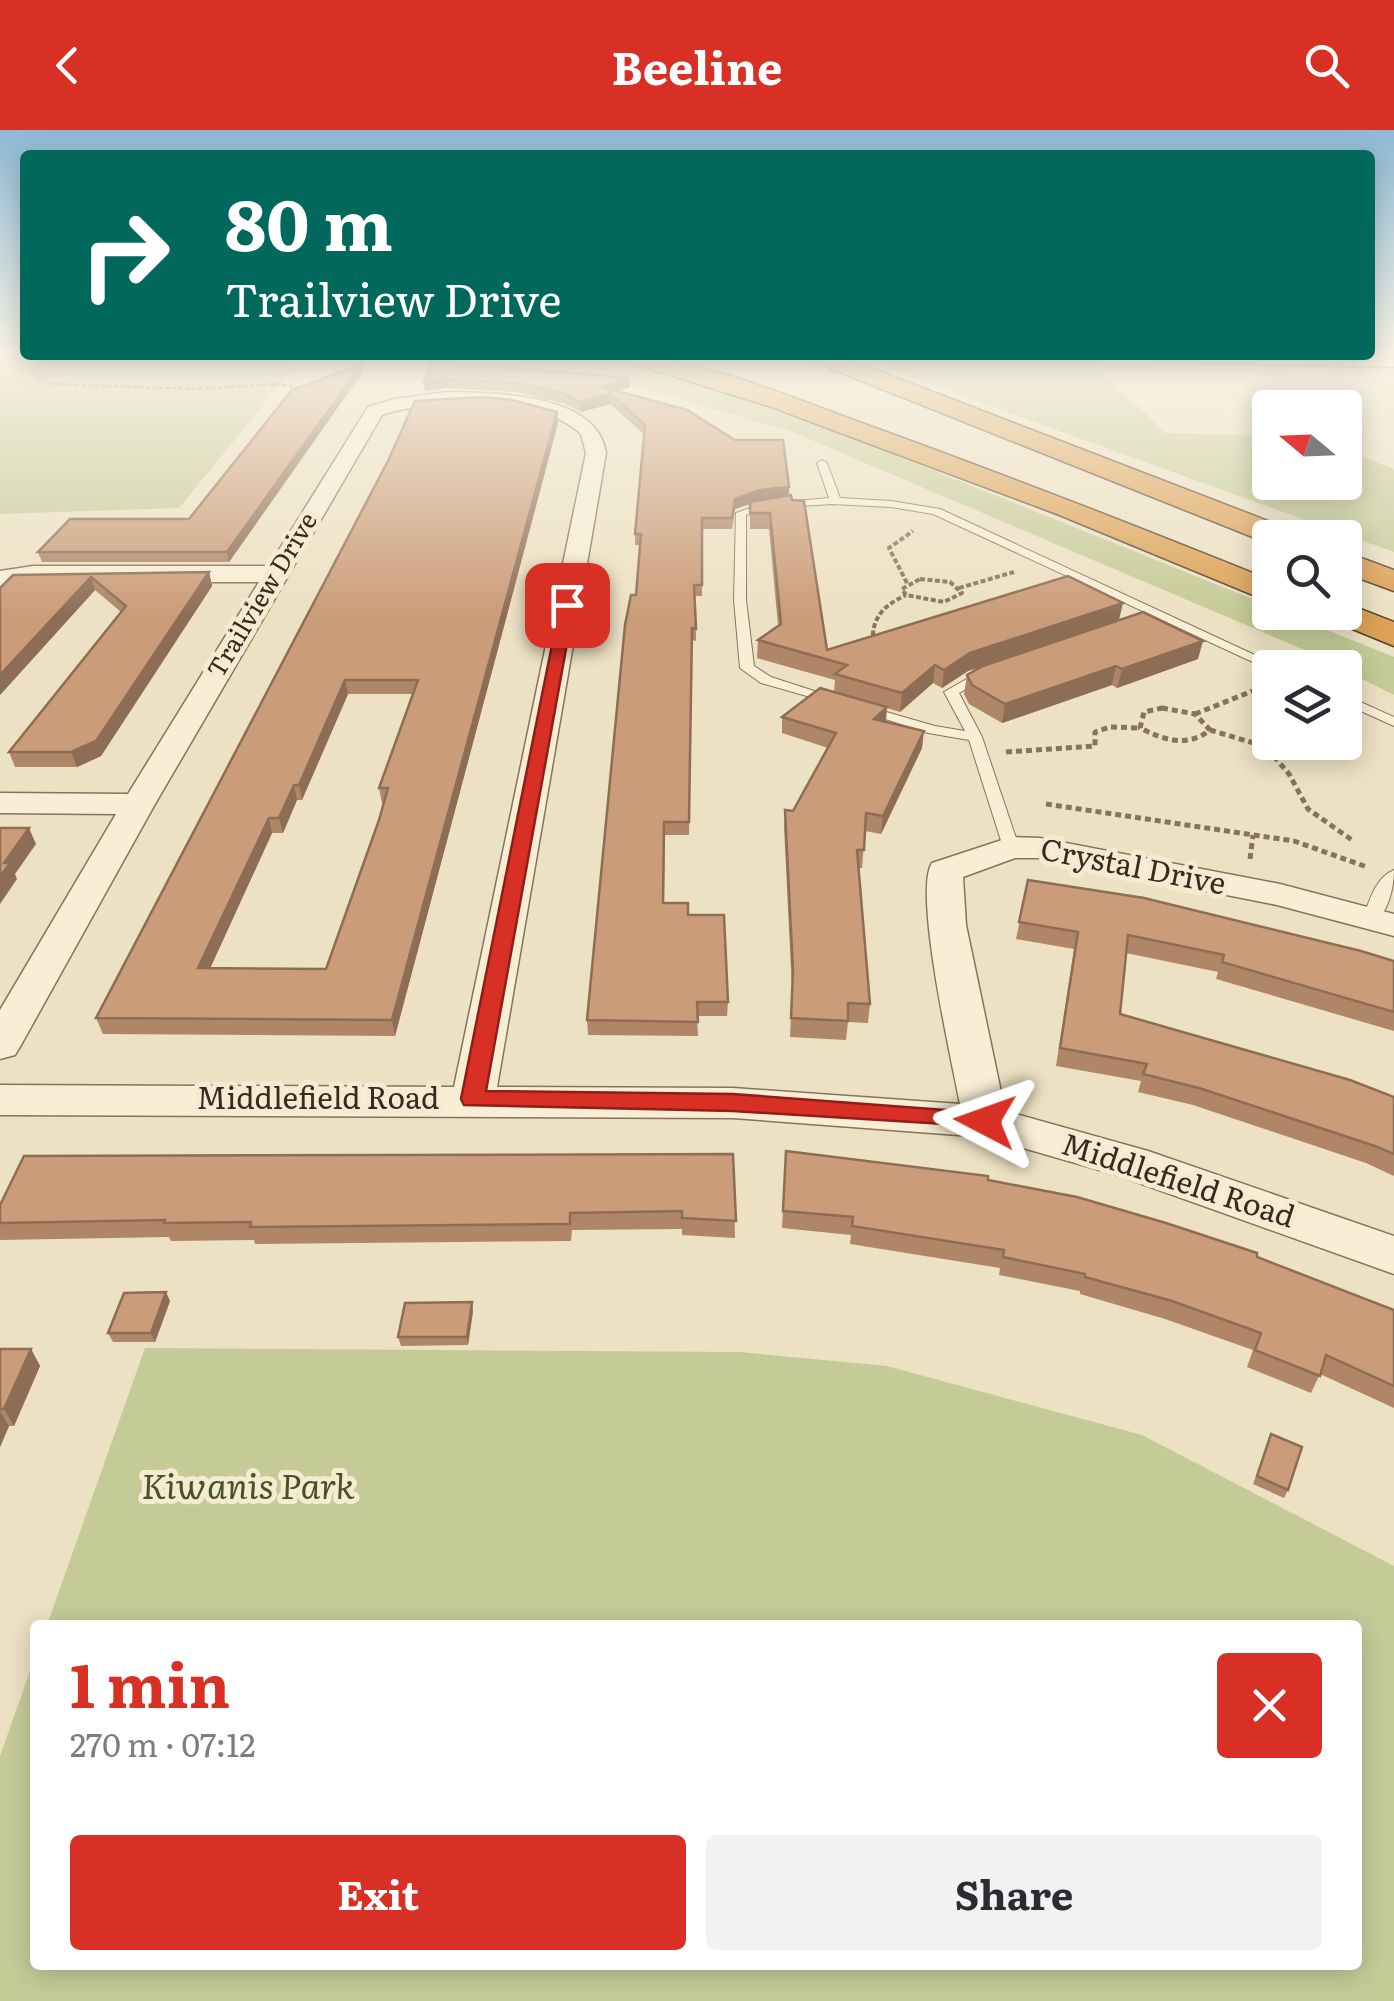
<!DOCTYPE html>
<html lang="en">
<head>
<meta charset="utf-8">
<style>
  :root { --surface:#fff; --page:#f2f2f3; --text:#2b2b33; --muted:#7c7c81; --accent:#d93025 }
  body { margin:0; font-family:Literata,serif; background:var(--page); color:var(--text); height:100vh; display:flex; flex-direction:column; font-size:38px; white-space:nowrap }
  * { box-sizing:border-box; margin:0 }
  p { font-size:32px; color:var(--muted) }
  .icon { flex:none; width:55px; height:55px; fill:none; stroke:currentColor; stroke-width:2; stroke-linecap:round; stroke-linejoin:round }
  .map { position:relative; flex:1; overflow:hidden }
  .side { position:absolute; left:30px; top:1490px; width:1332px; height:350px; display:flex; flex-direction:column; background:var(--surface); border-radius:10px; box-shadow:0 5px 25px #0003 }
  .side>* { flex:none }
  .hud { position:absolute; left:20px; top:20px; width:1355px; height:210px; border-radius:10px; box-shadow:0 5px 25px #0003; background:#00695c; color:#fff; overflow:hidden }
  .needle { width:65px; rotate:289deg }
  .controls { position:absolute; left:1252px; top:260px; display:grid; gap:20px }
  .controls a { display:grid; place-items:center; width:110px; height:110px; border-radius:10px; background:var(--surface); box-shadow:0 5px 25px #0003; font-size:50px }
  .pin { position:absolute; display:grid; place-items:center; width:85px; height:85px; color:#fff; margin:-42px; border-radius:20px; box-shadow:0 5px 15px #0006 }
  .me { position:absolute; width:110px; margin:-55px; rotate:274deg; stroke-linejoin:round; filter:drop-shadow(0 0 8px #0008) }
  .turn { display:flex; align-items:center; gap:35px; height:210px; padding:0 40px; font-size:45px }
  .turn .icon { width:130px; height:130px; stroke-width:2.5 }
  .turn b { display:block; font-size:70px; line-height:85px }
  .round { display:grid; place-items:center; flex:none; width:105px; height:105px; border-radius:10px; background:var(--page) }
  .overview { display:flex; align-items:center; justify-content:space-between; height:170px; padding:0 40px }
  h1 { font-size:60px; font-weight:700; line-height:75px; color:var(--accent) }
  .button { display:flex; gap:20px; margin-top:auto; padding:20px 40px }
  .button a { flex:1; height:115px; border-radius:10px; background:var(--accent); color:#fff; font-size:40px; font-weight:700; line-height:115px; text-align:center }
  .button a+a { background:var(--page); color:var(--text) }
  header { display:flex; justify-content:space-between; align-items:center; height:130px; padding:0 40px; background:var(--accent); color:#fff; font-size:45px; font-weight:700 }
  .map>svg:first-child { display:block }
  .green { fill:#c5cb97 }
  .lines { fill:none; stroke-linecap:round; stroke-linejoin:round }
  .lane-casing { stroke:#87725a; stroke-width:2 }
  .street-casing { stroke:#87725a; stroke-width:3 }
  .secondary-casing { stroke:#69533d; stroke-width:3 }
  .highway-casing { stroke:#55412e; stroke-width:3 }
  .path-far2 { stroke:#87725a; stroke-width:2.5; stroke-dasharray:4 2.5; stroke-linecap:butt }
  .path-far1 { stroke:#87725a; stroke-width:4; stroke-dasharray:5 2.5; stroke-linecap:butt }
  .path { stroke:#87725a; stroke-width:5; stroke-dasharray:6 4; stroke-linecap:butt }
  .lane { fill:#f8eed6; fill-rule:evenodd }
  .street { fill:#f8eed6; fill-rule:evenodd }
  .secondary { fill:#f8eed6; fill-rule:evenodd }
  .highway { fill:#dca155; fill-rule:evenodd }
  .wall { fill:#af8668; fill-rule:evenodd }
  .shaded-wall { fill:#8e6d55 }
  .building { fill:#cb9c79; stroke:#8e6d55; stroke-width:2.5; fill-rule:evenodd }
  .route { fill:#d93025; stroke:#8d1f18; stroke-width:2.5 }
  .labels { text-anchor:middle; stroke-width:10; stroke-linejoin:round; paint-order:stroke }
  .far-street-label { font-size:25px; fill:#372a1e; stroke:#f5ebd2 }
  .street-label { font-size:30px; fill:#372a1e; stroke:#f5ebd2 }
  .near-park-label { font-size:35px; font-style:italic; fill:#475325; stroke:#f5ebd2 }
</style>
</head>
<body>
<header><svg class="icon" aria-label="back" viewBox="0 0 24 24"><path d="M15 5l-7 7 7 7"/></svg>Beeline<svg class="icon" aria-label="search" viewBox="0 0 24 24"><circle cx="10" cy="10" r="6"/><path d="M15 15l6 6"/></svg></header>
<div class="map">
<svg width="1394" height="1871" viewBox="0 0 1394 1871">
  <rect width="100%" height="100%" fill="#ede1c3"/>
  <g class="green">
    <path d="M 38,225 L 587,225 L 679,247 L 868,314 L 1270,476 L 1270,482 L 1285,483 L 1394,527 L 1394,565 L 1307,521 L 790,301 L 578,240 L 556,244 L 439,235 L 295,236 L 179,378 L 0,384 L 0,233 L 27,233 Z"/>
    <path d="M 849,225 L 990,225 L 1211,239 L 1099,239 L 1166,303 L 1270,306 L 1270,352 L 1345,352 L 1345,320 L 1394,339 L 1394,422 Z"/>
    <path d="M 145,1218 L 739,1222 L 887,1236 L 1142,1305 L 1394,1436 L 1394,1871 L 0,1871 L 0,1626 L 35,1527 L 35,1835 L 1358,1835 L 1358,1495 L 47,1495 Z"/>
  </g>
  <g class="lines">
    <defs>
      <g id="lane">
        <path d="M 822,330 L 827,333 L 840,368 L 891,371 L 940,379 L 1283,538 L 1270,540 L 933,384 L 891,377 L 832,374 L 784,377 L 746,385 L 746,470 L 754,536 L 771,547 L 842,570 L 835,574 L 761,553 L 740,538 L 734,470 L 736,383 L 761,374 L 829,368 L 817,333 Z"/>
        <path d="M 984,539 L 996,542 L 959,563 L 982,607 L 1019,717 L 1011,722 L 1003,717 L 969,610 L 928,603 L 855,579 L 862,575 L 935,596 L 965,601 L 944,562 Z"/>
        <path d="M 1345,565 L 1394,587 L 1394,596 L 1345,574 Z"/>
        <path d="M 1394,740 C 1394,757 1388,786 1372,793 L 1366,792 L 1363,788 C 1370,770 1375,748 1394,740 Z"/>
      </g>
      <g id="street">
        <path d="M 0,225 L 34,226 L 25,231 L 0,231 Z"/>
        <path d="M 447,262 C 494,263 598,263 606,323 L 497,957 L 733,958 L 960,974 C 952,932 913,761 932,733 L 1011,707 L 1040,708 L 1280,754 L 1394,784 L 1394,806 L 1277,775 L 1040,728 L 1015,728 L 963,747 L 966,795 L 1005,981 L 1148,1021 L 1394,1106 L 1394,1144 L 1117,1045 L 985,1007 L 733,988 L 0,985 L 0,955 L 454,957 L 586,323 L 581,304 C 541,265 432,268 382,285 L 155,674 L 21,915 L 15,925 L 0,929 L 0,880 L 116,684 L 0,683 L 0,663 L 128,664 L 259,452 L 33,452 L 0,457 L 0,441 L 33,436 L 269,436 L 368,277 L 394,269 Z"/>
      </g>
      <path id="secondary" d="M 1165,225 L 1394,225 L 1394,237 L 1176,232 Z"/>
      <g id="highway">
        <path d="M 619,225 C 692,225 788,266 859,292 C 997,342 1134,395 1270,450 L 1270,472 L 1057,384 L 774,278 L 622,230 Z"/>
        <path d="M 806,225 L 837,225 L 1294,401 L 1298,408 L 1270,408 L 1270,414 L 809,230 Z"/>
        <path d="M 1345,422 L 1394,440 L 1394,461 L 1345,443 Z"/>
        <path d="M 1345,473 L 1394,492 L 1394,516 L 1328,489 L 1323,482 L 1345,482 Z"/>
      </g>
    </defs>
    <use href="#lane" class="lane-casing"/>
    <use href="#street" class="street-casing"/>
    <use href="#secondary" class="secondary-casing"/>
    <use href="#highway" class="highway-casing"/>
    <path class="path-far2" d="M 37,248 L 52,254 L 194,259 L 280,254 L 303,259"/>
    <g class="path-far1">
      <path d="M 920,449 L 950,452 L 962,463 L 944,472 L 906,465 L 902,459 Z"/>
      <path d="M 907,453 L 889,418 L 913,401"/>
      <path d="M 959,458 L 1014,442"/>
      <path d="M 873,513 C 871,488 884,475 906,465"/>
    </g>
    <g class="path">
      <path d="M 1162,578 L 1195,584 L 1210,600 C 1187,618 1164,610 1140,598 L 1144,582 Z"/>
      <path d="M 1195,584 L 1260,558"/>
      <path d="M 1210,600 L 1257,614 L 1272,624 L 1289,644 L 1308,679 L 1352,710"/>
      <path d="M 1006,622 L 1095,616 L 1095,602 L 1110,597 L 1140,598"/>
      <path d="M 1046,674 L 1294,711 L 1367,737"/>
      <path d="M 1250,729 L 1253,705"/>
    </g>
    <use href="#lane" class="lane"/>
    <use href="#street" class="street"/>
    <use href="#secondary" class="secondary"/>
    <use href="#highway" class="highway"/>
  </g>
  <g class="wall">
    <path d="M 433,231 L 630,257 L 618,261 L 789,357 L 789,365 L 827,520 L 1119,490 L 1198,529 L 1117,558 L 1112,555 L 1002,593 L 969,574 L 964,564 L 967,545 L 981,537 L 968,541 L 942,558 L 933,553 L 900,582 L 887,578 L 886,592 L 922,618 L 881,704 L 865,701 L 862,738 L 859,738 L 870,874 L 868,893 L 848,892 L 846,910 L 790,907 L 792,860 L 784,698 L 785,680 L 793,681 L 828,618 L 782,603 L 782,587 L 834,562 L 835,550 L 757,528 L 758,510 L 778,495 L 769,399 L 750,399 L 750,374 L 735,379 L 732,399 L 702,399 L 702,466 L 695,466 L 696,511 L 692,510 L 689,705 L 665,705 L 664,773 L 688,785 L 728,872 L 727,886 L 697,886 L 698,906 L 588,905 L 587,890 L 636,465 L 640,415 L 635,415 L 635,404 L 644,304 L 610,274 L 581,282 L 566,274 L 516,262 L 447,258 L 425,261 Z"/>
    <path d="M 361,235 L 362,243 L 229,432 L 42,432 L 38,422 L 189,389 Z"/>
    <path d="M 557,282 L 558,293 L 395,906 L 103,904 L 96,888 L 388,331 ZM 348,564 L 413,564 L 379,658 L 382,673 L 384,673 L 379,690 L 326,839 L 210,838 L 272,703 L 283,703 L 297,670 L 302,670 Z"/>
    <path d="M 209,442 L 212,456 L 101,626 L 77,637 L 15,637 L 9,622 L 121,482 L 95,460 L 0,565 L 0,458 L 13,445 Z"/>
    <path d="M 1028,750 L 1394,831 L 1394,901 L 1216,849 L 1218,842 L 1126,823 L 1120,884 L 1394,967 L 1394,1046 L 1366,1033 L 1193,975 L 1138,962 L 1141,951 L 1056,936 L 1074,819 L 1016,809 Z"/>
    <path d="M 786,1021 L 988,1050 L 1257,1127 L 1394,1180 L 1394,1278 L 1320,1244 L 1311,1263 L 1247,1237 L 1253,1220 L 1165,1189 L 1080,1164 L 1080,1161 L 999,1145 L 1000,1138 L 850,1114 L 851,1105 L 782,1098 Z"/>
    <path d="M 733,1024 L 735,1108 L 682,1105 L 682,1099 L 572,1100 L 571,1111 L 255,1114 L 254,1110 L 171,1111 L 169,1107 L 0,1110 L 0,1075 Z"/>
    <path d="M 170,1171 L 155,1212 L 113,1212 L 108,1203 Z"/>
    <path d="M 473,1181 L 468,1215 L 401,1216 L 398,1207 Z"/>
    <path d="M 0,1219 L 31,1219 L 40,1236 L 14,1296 L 9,1296 L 0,1317 Z"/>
    <path d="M 1271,1304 L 1288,1360 L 1284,1368 L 1253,1354 Z"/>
  </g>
  <g class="shaded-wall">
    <path d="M 361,235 L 362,243 L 229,432 L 227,422 Z"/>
    <path d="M 630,248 L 630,257 L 603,266 L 602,257 Z"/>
    <path d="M 446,249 L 447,258 L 425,261 L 424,252 Z"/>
    <path d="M 610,264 L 610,274 L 581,282 L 580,272 Z"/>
    <path d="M 557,282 L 558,293 L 395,906 L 392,890 Z"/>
    <path d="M 789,357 L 789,368 L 760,370 L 735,379 L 732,399 L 735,369 L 760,360 Z"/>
    <path d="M 209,442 L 212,456 L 101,626 L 77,637 L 71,622 Z"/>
    <path d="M 91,447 L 95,460 L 0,565 L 0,545 Z"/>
    <path d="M 1123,473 L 1119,490 L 968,541 L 942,558 L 944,540 L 970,523 Z"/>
    <path d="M 1203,511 L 1198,529 L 1117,558 L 1122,539 Z"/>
    <path d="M 935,535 L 933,553 L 900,582 L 902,563 Z"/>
    <path d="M 1116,536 L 1112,555 L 1002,593 L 1005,574 Z"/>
    <path d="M 345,550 L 348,564 L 302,670 L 299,655 Z"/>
    <path d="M 887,577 L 885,594 L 874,589 Z"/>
    <path d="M 924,601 L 922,618 L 881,704 L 883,686 Z"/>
    <path d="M 294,655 L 297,670 L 283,703 L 279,688 Z"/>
    <path d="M 269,688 L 272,703 L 203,854 L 198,838 Z"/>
    <path d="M 29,698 L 36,714 L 15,744 L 17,749 L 0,774 L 0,747 L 4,733 Z"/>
    <path d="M 166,1162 L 170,1171 L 155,1212 L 151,1203 Z"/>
    <path d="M 472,1172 L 473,1181 L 468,1215 L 467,1207 Z"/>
    <path d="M 31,1219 L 40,1236 L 14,1296 L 4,1279 Z"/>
    <path d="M 0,1281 L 9,1296 L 0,1317 Z"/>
  </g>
  <g class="building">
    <path d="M 433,231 L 630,248 L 602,257 L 687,280 L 735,310 L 783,310 L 789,357 L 760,360 L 735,369 L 732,388 L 702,388 L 702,455 L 694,455 L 696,499 L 692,498 L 689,692 L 664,692 L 663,773 L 688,773 L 688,785 L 724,785 L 728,872 L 697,872 L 698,892 L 587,890 L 625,495 L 631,465 L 636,465 L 641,404 L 635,404 L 645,295 L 610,264 L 580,272 L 565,264 L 515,253 L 446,249 L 424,252 Z"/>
    <path d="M 361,235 L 227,422 L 38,422 L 70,389 L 189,389 L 292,260 Z"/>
    <path d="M 484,267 L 512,270 L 557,282 L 392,890 L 96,888 L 388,331 L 415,271 ZM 345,550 L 418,550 L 379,658 L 388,658 L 379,690 L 326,839 L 198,838 L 269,688 L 279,688 L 294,655 L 299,655 Z"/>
    <path d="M 791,365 L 792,370 L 804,371 L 827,520 L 1068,446 L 1123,473 L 970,523 L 944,540 L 935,535 L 902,563 L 835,544 L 847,535 L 758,510 L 781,494 L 770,383 L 750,383 L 750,372 Z"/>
    <path d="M 209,442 L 96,611 L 71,622 L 9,622 L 126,476 L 91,447 L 0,545 L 0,458 L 13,445 Z"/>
    <path d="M 1143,482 L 1203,511 L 1122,539 L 1116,536 L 1005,574 L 972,555 L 967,545 L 983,536 Z"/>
    <path d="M 820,558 L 887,577 L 874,589 L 924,601 L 883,686 L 866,683 L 864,720 L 857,720 L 870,874 L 848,873 L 848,891 L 791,888 L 793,841 L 785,680 L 793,681 L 836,603 L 782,587 Z"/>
    <path d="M 0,698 L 29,698 L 4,733 L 10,733 L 0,747 Z"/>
    <path d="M 1028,750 L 1144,768 L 1361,821 L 1394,831 L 1394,882 L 1222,832 L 1224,825 L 1128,805 L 1120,884 L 1350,950 L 1394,967 L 1394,1024 L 1375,1016 L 1199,958 L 1143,944 L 1147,934 L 1060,918 L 1078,802 L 1019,792 Z"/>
    <path d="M 786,1021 L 988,1046 L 988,1050 L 1077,1067 L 1166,1093 L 1257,1123 L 1257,1127 L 1394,1180 L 1394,1256 L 1326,1225 L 1320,1246 L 1255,1220 L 1261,1203 L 1172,1171 L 1085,1147 L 1085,1144 L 1003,1127 L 1004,1120 L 852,1096 L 853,1087 L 783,1081 Z"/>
    <path d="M 733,1024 L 736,1091 L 682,1088 L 682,1081 L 570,1083 L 570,1094 L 250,1097 L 251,1092 L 164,1093 L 165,1090 L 0,1093 L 0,1075 L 24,1026 Z"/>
    <path d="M 166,1162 L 151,1203 L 108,1203 L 124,1163 Z"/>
    <path d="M 472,1172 L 467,1207 L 398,1207 L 405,1173 Z"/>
    <path d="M 0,1219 L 31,1219 L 4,1279 L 0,1279 Z"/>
    <path d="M 1271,1304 L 1302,1317 L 1288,1360 L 1257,1346 Z"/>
  </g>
  <linearGradient id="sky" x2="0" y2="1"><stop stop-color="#8db9d5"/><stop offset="0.46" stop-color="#f7f2e4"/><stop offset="1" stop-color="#f7f2e4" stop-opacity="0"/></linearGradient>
  <rect width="1394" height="486" fill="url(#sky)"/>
  <path class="route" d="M 567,471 L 574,475 L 486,961 L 733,964 L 985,983 L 997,991 L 993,997 L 733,981 L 464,975 L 461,969 L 560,475 Z"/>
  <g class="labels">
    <g class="far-street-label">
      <text transform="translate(262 465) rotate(-59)" y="9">Trailview Drive</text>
    </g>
    <g class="street-label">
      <text transform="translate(1133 737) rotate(11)" y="10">Crystal Drive</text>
      <text x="318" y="979">Middlefield Road</text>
      <text transform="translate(1178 1051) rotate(18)" y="10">Middlefield Road</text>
    </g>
    <g class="near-park-label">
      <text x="248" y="1369">Kiwanis Park</text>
    </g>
  </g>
</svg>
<div class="controls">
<a><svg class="needle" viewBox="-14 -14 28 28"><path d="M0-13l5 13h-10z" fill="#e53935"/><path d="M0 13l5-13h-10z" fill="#7c7c81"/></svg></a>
<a><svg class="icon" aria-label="search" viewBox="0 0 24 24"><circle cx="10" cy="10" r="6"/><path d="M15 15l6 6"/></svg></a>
<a><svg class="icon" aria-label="layers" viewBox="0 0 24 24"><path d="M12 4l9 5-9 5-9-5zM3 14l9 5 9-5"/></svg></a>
</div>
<div class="pin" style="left:567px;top:475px;background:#d93025"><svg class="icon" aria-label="arrive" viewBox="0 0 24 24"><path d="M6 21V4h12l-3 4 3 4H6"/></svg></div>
<svg class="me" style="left:985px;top:991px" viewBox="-20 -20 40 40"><path d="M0-17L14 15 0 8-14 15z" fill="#d93025" stroke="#fff" stroke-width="4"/></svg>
<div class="hud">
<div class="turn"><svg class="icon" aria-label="right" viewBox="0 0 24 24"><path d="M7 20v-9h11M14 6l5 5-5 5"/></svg><div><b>80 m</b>Trailview Drive</div></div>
</div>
<section class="side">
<div class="overview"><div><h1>1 min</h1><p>270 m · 07:12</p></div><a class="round" style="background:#d93025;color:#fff"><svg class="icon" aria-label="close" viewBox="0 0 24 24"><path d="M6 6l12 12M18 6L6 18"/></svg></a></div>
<div class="button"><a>Exit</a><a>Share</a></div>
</section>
</div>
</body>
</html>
